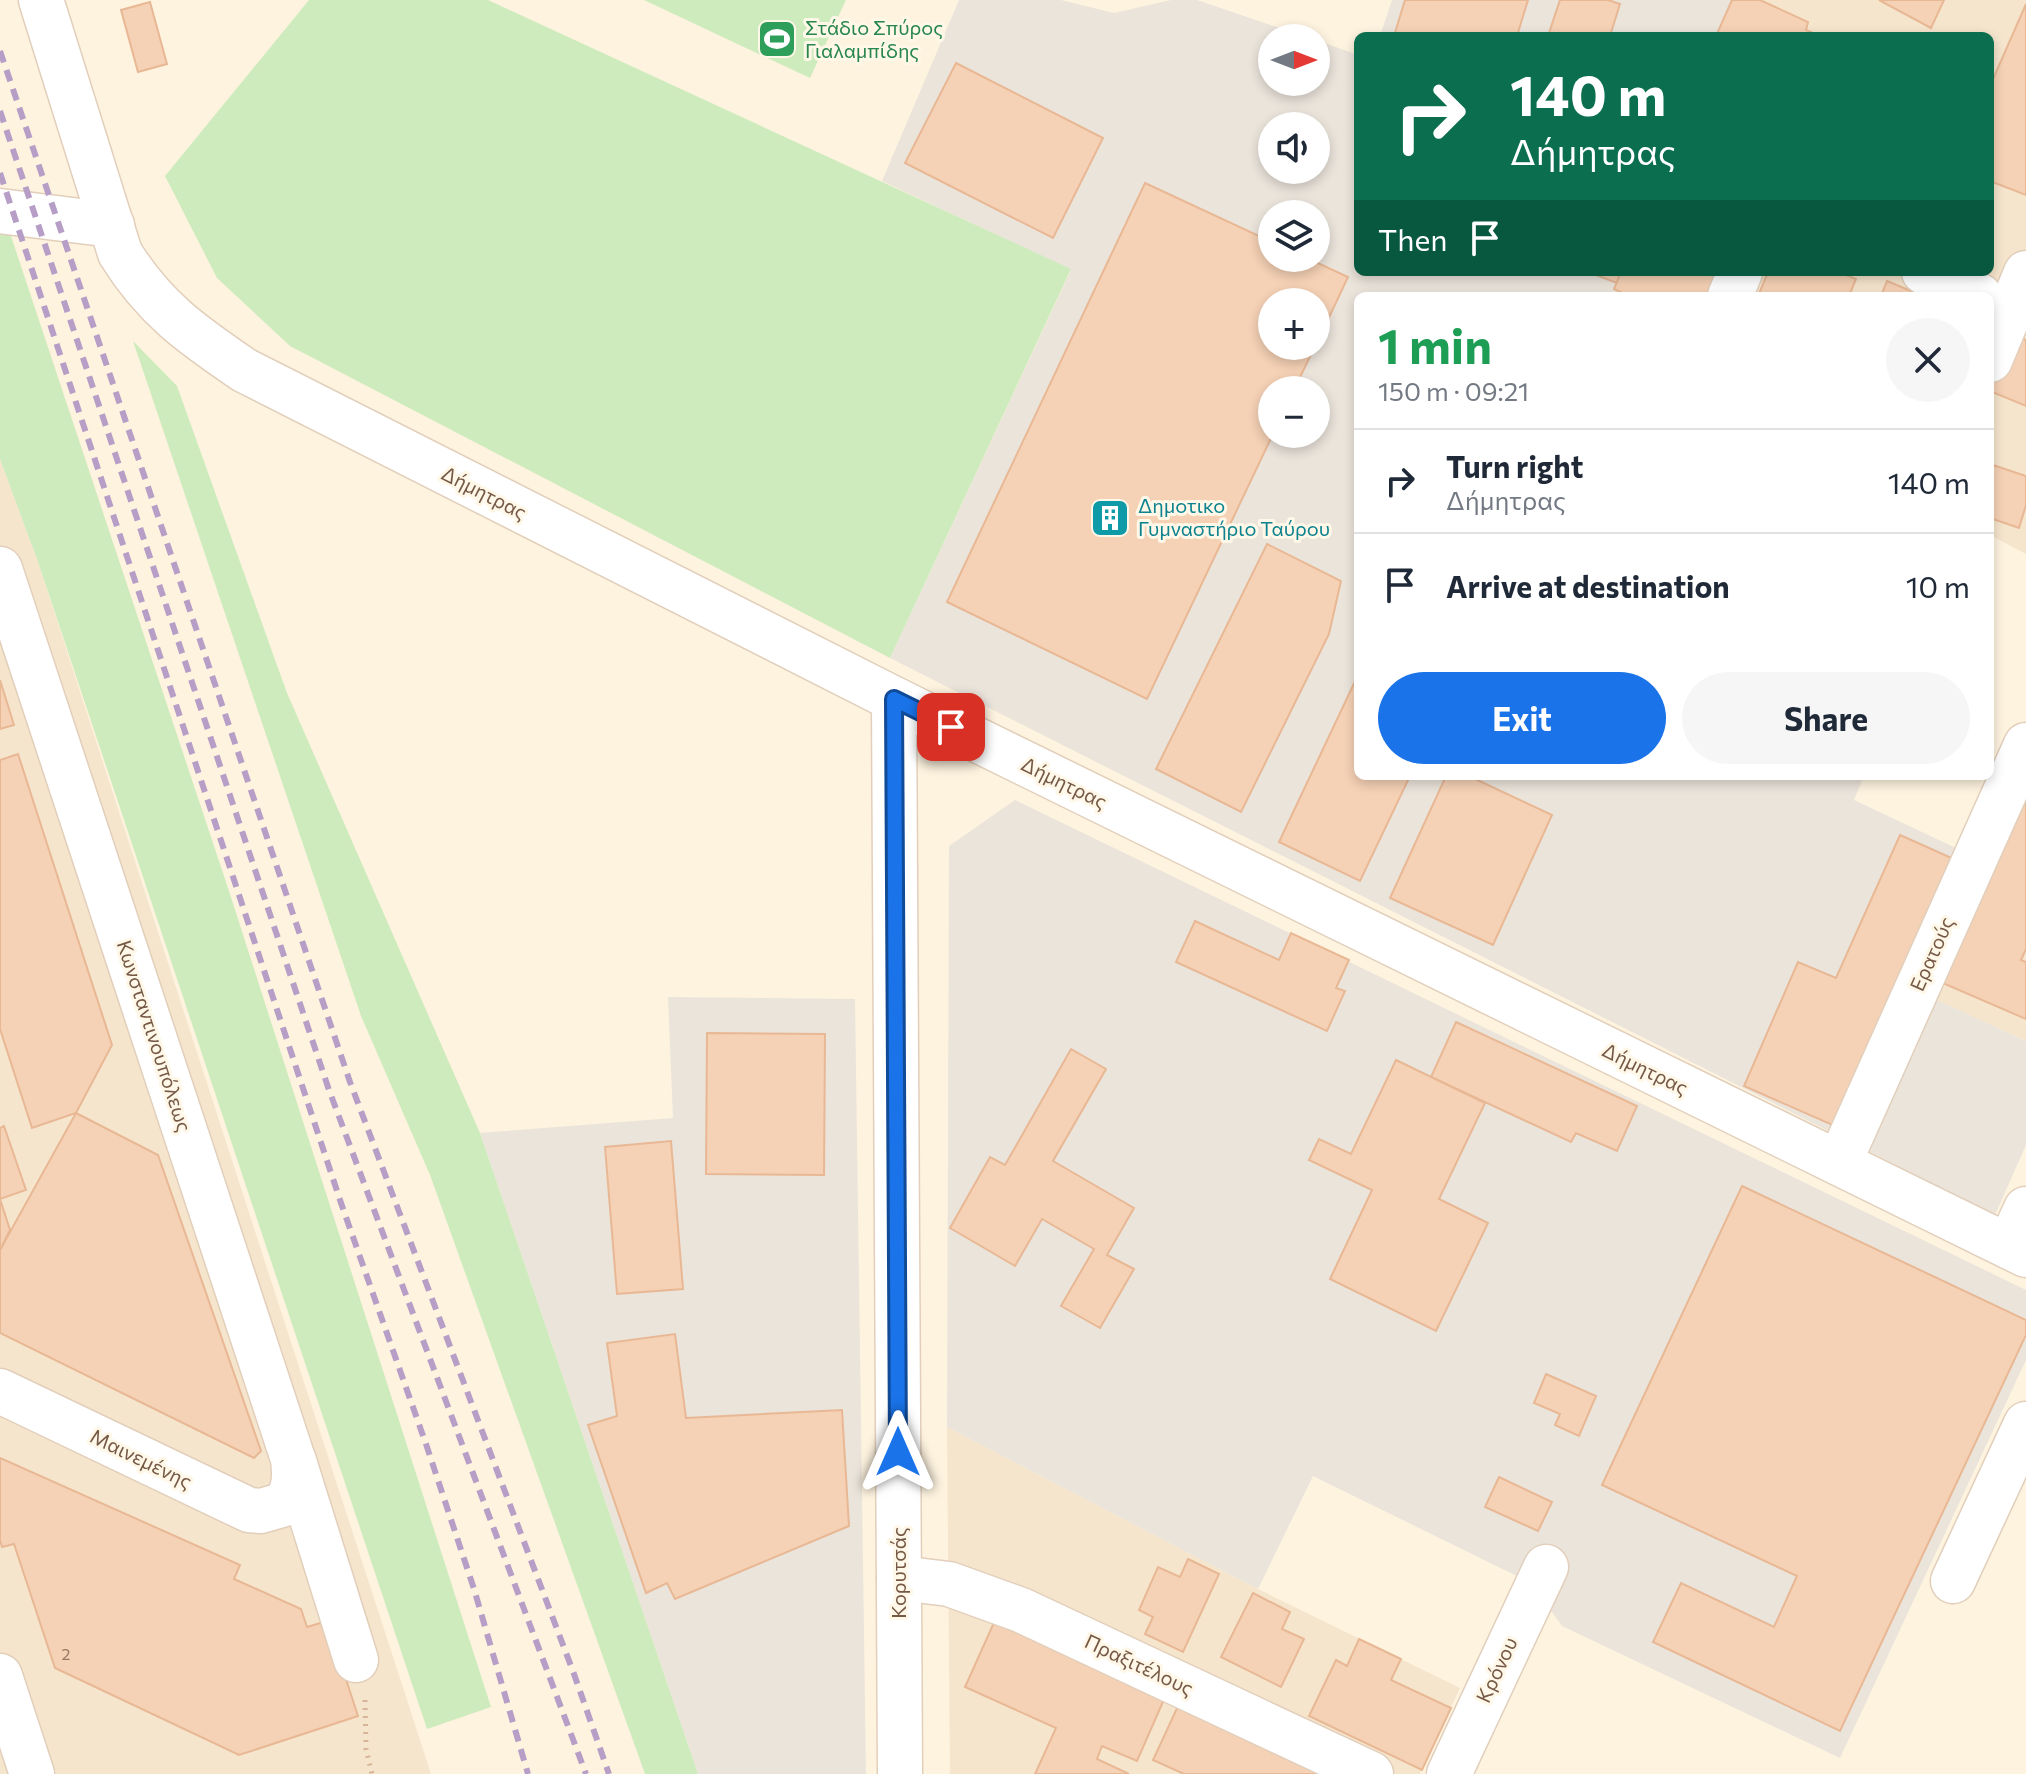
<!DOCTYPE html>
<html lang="en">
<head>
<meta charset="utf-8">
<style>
  :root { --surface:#fff; --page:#f6f6f7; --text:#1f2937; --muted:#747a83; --line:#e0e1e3; --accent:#1a73e8 }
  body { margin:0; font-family:Commissioner,sans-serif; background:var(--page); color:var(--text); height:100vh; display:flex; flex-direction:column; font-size:30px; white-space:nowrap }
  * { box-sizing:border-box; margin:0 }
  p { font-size:26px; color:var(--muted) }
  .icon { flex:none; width:44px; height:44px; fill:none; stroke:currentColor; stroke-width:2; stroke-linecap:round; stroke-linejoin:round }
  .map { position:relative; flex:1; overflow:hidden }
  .panel { position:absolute; left:1354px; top:292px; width:640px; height:488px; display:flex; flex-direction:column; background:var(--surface); border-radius:12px; box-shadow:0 4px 12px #0003 }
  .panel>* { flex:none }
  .hud { position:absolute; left:1354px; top:32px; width:640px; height:244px; border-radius:12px; box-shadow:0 4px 12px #0003; background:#0b6e4f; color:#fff; overflow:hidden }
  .needle { width:52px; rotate:90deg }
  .controls { position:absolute; left:1258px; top:24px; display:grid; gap:16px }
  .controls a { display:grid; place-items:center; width:72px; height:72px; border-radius:50%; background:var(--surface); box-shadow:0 4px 12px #0003; font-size:40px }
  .pin { position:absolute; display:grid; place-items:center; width:68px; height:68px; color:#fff; margin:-34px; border-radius:16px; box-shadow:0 4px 12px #0006 }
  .me { position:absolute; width:88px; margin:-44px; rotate:0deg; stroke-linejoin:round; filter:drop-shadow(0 0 6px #0008) }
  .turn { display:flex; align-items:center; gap:28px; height:168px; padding:0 24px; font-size:36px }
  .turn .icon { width:104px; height:104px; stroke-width:2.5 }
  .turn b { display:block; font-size:56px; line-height:68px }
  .then { display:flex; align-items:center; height:76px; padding:0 24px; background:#0003; gap:16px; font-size:30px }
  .round { display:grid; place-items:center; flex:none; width:84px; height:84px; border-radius:42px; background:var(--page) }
  .headline { display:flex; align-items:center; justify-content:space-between; height:136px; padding:0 24px }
  h1 { font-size:48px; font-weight:700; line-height:60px; color:#1e9e55 }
  .button { display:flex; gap:16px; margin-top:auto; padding:16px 24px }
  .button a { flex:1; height:92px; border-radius:48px; background:var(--accent); color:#fff; font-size:32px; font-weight:700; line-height:92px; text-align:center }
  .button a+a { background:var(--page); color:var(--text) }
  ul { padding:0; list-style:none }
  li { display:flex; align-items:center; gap:24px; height:104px; padding:0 24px; border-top:2px solid var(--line) }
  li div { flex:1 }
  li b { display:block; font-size:30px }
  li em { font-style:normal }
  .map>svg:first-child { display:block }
  .residential { fill:#f6e5cd }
  .industrial { fill:#ebe4db; fill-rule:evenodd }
  .green { fill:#ceebbd }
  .building { fill:#f5d1b5; stroke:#e8b895; stroke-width:2 }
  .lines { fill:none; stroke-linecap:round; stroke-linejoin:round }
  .minor-casing { stroke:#e2cfbb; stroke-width:47 }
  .path { stroke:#d9b499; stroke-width:5; stroke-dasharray:2 6; stroke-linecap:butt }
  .minor { stroke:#fff; stroke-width:44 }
  .rail { stroke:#b69ec7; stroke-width:6; stroke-dasharray:12 8; stroke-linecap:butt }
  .route-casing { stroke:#114b97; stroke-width:20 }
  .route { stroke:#1a73e8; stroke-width:14 }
  .labels { text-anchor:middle; stroke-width:6; stroke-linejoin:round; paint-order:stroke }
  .number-label { font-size:16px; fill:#957762 }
  .leisure-label { font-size:20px; fill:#27864d; stroke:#fff7e7; text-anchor:start }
  .street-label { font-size:20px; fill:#755946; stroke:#fff7e7 }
  .culture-label { font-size:20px; fill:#0d838f; stroke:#fff7e7; text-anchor:start }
</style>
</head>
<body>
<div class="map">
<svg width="2026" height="1774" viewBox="0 0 2026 1774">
  <rect width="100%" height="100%" fill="#fef3df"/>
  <g class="residential">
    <path d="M 1746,0 L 2026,0 L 2026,554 L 1990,535 L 1990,296 L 1751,296 L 1761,272 L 1990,272 L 1990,36 L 1728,36 Z"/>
    <path d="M 0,459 L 38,562 L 431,1774 L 0,1774 Z"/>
    <path d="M 2026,780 L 2026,1041 L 1934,999 Z"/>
    <path d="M 947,1427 L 1258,1589 L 1460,1688 L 1420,1774 L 950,1774 Z"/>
  </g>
  <g class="industrial">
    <path d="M 959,0 L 1061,0 L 1114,13 L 1171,0 L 1197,0 L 1309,38 L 1272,38 L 1272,82 L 1316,82 L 1316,40 L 1358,55 L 1358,272 L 1761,272 L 1751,296 L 1358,296 L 1358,776 L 1864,776 L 1854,800 L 1958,849 L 1900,983 L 2026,1041 L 2026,1145 L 1995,1215 L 890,658 L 1071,270 L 882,181 ZM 1272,126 L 1316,126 L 1316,170 L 1272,170 ZM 1272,214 L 1316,214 L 1316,258 L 1272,258 ZM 1272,302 L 1316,302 L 1316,346 L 1272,346 ZM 1272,390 L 1316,390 L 1316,434 L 1272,434 Z"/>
    <path d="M 1392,0 L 1746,0 L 1728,36 L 1380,36 Z"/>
    <path d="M 1015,800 L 2026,1290 L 2026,1360 L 1840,1758 L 1562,1626 L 1531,1583 L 1313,1476 L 1258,1589 L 947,1427 L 949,846 Z"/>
    <path d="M 668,997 L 855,999 L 866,1774 L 698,1774 L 480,1133 L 673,1118 Z"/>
  </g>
  <g class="green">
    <path d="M 309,0 L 488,0 L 1071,269 L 890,658 L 290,346 L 217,278 L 165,176 Z"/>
    <path d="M 644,0 L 846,0 L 810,78 Z"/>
    <path d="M 0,223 L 7,224 L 229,891 L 491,1707 L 427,1729 L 38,562 L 0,459 Z"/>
    <path d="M 133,341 L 177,386 L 287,693 L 480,1133 L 698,1774 L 645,1774 L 430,1175 L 361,1016 Z"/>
  </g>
  <g class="building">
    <path d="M 1405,0 L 1528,0 L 1517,36 L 1394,36 Z"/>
    <path d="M 1560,0 L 1608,0 L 1620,4 L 1610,36 L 1548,36 Z"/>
    <path d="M 1732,0 L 1760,0 L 1808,22 L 1806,30 L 1820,36 L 1716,36 Z"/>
    <path d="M 1879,0 L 1944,0 L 1931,28 Z"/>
    <path d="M 150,2 L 167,64 L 138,72 L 121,10 Z"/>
    <path d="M 2026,4 L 2026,195 L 1990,181 L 1990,86 Z"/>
    <path d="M 956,63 L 1103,138 L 1053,238 L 905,163 Z"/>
    <path d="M 1145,183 L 1272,242 L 1272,258 L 1307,258 L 1348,277 L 1316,345 L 1316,302 L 1272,302 L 1272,346 L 1315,346 L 1294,390 L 1272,390 L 1273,434 L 1147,699 L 947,602 Z"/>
    <path d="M 1588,272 L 1621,272 L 1617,283 Z"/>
    <path d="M 1621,272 L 1718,272 L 1708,296 L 1629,296 L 1614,289 Z"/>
    <path d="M 1768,272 L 1839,272 L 1856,279 L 1849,296 L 1758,296 Z"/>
    <path d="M 1887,281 L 1923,296 L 1881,296 Z"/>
    <path d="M 2011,334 L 2026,340 L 2026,406 L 1990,391 L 1990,384 Z"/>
    <path d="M 1990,464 L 2026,476 L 2026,505 L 2019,528 L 1990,518 Z"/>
    <path d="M 1267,544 L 1341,581 L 1329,634 L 1241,812 L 1156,769 Z"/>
    <path d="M 1358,675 L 1358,776 L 1410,776 L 1360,881 L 1279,842 Z"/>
    <path d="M 0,680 L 14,725 L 0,729 Z"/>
    <path d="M 18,754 L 112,1045 L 76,1113 L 32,1128 L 0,1029 L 0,760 Z"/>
    <path d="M 1446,776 L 1469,776 L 1552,815 L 1493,945 L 1390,898 Z"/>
    <path d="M 2019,797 L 2026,800 L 2026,949 L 2021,960 L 2026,962 L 2026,1019 L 1938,981 Z"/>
    <path d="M 1900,835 L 1956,860 L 1837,1127 L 1744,1086 L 1798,962 L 1836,978 Z"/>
    <path d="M 1195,921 L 1279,960 L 1291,933 L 1349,960 L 1336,988 L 1345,991 L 1327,1031 L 1176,962 Z"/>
    <path d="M 1456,1022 L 1637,1106 L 1617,1151 L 1576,1133 L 1571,1142 L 1431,1077 Z"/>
    <path d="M 707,1033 L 825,1034 L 824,1175 L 706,1174 Z"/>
    <path d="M 1071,1049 L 1106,1069 L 1053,1161 L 1134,1208 L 1107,1255 L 1134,1269 L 1100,1328 L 1061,1306 L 1094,1249 L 1042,1219 L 1015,1266 L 950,1228 L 990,1157 L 1005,1165 Z"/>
    <path d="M 1396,1060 L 1485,1103 L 1439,1199 L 1488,1223 L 1436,1331 L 1330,1279 L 1372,1190 L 1309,1160 L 1319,1139 L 1351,1154 Z"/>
    <path d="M 76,1113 L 158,1155 L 261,1451 L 254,1458 L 0,1333 L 0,1250 Z"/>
    <path d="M 4,1126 L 26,1190 L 0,1199 L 0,1128 Z"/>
    <path d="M 671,1141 L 683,1289 L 617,1294 L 605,1147 Z"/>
    <path d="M 1742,1186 L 2026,1320 L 2026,1335 L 1840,1731 L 1653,1642 L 1681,1583 L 1774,1627 L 1797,1576 L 1602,1485 Z"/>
    <path d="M 0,1199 L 10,1230 L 0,1250 Z"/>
    <path d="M 675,1334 L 686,1418 L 842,1410 L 849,1526 L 675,1599 L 667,1583 L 646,1593 L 588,1425 L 617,1416 L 607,1343 Z"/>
    <path d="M 1546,1374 L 1596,1396 L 1579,1436 L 1555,1425 L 1560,1414 L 1534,1403 Z"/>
    <path d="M 0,1458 L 240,1565 L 234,1579 L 301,1609 L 307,1627 L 327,1621 L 358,1716 L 239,1755 L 55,1668 L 14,1544 L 2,1547 L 0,1540 Z"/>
    <path d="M 1499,1477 L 1552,1502 L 1538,1531 L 1485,1507 Z"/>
    <path d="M 1188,1559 L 1219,1574 L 1183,1652 L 1145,1634 L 1153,1617 L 1139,1610 L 1158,1567 L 1180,1577 Z"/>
    <path d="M 1253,1593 L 1290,1612 L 1282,1629 L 1304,1639 L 1281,1687 L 1221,1657 Z"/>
    <path d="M 996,1618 L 1166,1695 L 1137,1761 L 1102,1746 L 1097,1759 L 1129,1774 L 1035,1774 L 1056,1728 L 965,1687 Z"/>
    <path d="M 1359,1639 L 1401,1659 L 1391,1680 L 1451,1708 L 1422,1770 L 1309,1716 L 1336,1660 L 1347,1666 Z"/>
    <path d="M 1178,1706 L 1326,1774 L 1184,1774 L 1153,1760 Z"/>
  </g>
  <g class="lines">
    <defs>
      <g id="minor">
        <path d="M 41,0 L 120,253 C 154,308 191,334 244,370 L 894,699 L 2026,1255"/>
        <path d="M 0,211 L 112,225"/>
        <path d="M 1924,272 L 1980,296"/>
        <path d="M 1730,296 L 1740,272"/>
        <path d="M 1990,360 L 2026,273"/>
        <path d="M 0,569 L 293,1459 C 295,1477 295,1488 285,1504 L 261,1511 L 249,1510 L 0,1391"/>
        <path d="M 894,699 L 900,1774"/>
        <path d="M 1839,1163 L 2026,745"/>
        <path d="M 2009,1246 L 2026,1209"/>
        <path d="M 294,1461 L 356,1660"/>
        <path d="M 899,1578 L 949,1584 L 1021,1610 L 1371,1774"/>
        <path d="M 1953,1581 L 2026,1424"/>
        <path d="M 0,1676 L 32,1774"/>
        <path d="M 1449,1774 L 1546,1567"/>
      </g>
    </defs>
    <use href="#minor" class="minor-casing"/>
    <path class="path" d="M 365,1700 L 366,1749 L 372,1774"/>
    <use href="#minor" class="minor"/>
    <g class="rail">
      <path d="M 0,51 L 350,1082 L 574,1674 L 609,1774"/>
      <path d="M 0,111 L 329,1090 L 586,1774"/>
      <path d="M 0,173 L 341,1203 L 427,1447 L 474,1589 L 528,1774"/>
    </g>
  </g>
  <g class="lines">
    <defs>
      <path id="route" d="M 898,1452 L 894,699 L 951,727"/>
    </defs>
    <use href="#route" class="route-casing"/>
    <use href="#route" class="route"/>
  </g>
  <defs>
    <symbol id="stadium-square" viewBox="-11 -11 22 22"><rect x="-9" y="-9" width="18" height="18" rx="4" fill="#2e9e5b" stroke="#fff7e7"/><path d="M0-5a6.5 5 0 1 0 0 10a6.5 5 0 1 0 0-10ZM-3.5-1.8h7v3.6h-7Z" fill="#fff"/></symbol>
    <symbol id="building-square" viewBox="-11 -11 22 22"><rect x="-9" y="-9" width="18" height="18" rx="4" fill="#0f9aa8" stroke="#fff7e7"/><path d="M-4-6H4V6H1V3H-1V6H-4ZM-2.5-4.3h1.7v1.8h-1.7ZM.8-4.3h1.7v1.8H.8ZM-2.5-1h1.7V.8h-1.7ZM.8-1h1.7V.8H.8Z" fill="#fff"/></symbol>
  </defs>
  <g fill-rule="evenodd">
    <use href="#stadium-square" x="755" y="17" width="44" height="44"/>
    <use href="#building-square" x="1088" y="496" width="44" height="44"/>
  </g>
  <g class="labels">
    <g class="number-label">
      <text x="66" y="1660">2</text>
    </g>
    <g class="leisure-label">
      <text x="805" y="35">Στάδιο Σπύρος<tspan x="805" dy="23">Γιαλαμπίδης</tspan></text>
    </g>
    <g class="street-label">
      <text transform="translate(484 493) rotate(27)" y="7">Δήμητρας</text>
      <text transform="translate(1064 783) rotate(26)" y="7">Δήμητρας</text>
      <text transform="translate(1932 954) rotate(-66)" y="7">Ερατούς</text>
      <text transform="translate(154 1036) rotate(72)" y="7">Κωνσταντινουπόλεως</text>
      <text transform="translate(1645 1069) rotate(26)" y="7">Δήμητρας</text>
      <text transform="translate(141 1459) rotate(26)" y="7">Μαινεμένης</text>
      <text transform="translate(899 1573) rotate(-90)" y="7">Κορυτσάς</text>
      <text transform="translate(1139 1665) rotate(25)" y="7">Πραξιτέλους</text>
      <text transform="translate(1497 1670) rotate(-65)" y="7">Κρόνου</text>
    </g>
    <g class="culture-label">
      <text x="1138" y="513">Δημοτικο<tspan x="1138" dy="23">Γυμναστήριο Ταύρου</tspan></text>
    </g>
  </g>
</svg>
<div class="controls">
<a><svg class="needle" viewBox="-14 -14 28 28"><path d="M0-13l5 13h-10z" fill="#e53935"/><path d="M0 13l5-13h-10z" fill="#747a83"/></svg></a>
<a><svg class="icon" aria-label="sound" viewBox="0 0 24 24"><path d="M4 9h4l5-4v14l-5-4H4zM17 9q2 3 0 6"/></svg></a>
<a><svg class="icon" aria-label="layers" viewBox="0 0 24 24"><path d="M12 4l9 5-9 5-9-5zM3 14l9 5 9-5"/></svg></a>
<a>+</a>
<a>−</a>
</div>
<div class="pin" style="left:951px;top:727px;background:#d93025"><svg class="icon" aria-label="arrive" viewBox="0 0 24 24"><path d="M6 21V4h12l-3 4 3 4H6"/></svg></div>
<svg class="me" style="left:898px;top:1452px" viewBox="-20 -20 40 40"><path d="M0-17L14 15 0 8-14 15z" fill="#1a73e8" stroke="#fff" stroke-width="4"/></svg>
<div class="hud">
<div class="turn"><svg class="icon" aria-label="right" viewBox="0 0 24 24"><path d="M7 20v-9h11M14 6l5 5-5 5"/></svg><div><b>140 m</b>Δήμητρας</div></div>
<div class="then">Then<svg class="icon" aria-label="arrive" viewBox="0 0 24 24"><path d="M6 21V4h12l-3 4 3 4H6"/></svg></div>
</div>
<section class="panel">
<div class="headline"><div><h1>1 min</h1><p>150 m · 09:21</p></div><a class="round"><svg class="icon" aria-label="close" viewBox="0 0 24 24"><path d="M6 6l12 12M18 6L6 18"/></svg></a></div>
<ul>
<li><svg class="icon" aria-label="right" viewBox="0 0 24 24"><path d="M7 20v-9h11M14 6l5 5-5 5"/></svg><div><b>Turn right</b><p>Δήμητρας</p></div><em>140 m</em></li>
<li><svg class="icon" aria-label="arrive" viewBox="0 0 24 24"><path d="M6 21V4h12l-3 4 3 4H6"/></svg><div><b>Arrive at destination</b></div><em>10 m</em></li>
</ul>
<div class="button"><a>Exit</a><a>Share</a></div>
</section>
</div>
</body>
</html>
